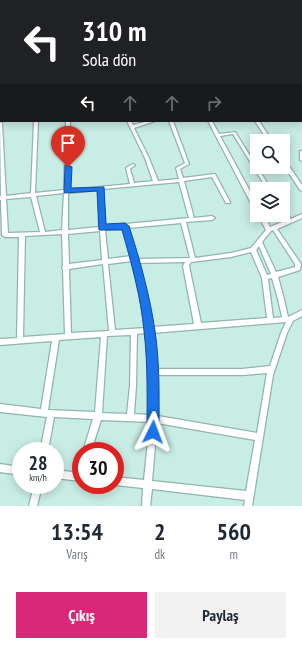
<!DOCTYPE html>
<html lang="tr">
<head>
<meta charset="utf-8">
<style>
  :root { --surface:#fff; --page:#f2f2f3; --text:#1f2937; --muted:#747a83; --accent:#db2777 }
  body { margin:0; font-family:"PT Sans Narrow",sans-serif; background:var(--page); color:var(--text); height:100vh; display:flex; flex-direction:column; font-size:15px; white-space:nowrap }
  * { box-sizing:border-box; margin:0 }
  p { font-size:13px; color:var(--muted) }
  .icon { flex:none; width:22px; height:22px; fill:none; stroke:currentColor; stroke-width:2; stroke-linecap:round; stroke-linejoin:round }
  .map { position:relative; height:506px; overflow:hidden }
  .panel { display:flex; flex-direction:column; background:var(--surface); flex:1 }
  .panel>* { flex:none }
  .guide { position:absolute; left:0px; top:0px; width:302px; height:122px; box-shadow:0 2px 10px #0003; background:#202124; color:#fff; overflow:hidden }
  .controls { position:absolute; left:250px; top:134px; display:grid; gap:8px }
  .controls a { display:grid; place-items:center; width:40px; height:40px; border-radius:0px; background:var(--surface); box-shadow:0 2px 10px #0003; font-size:20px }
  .speed { position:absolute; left:12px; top:442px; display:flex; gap:8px; font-size:20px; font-weight:700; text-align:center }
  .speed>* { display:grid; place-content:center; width:52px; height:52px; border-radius:50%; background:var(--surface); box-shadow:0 2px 10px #0003; line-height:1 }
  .speed small { font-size:10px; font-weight:400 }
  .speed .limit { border:6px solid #d22; background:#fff; color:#111 }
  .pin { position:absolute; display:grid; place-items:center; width:34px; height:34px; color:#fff; margin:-41px -17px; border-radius:50% 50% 50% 0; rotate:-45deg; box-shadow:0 0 4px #0007 }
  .pin .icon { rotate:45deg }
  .me { position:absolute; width:44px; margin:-22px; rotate:3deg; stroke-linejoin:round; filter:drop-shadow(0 0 3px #0008) }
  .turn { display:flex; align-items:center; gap:14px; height:84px; padding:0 16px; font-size:18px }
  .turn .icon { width:52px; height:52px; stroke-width:2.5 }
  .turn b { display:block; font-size:28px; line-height:34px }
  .lanes { display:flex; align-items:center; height:38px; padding:0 16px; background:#0003; justify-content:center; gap:20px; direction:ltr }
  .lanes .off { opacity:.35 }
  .eta { display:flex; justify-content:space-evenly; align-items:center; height:68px; text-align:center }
  .eta b { font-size:24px; font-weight:600; line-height:28px }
  .button { display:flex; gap:8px; margin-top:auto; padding:8px 16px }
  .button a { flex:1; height:46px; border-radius:0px; background:var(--accent); color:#fff; font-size:16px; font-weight:600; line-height:46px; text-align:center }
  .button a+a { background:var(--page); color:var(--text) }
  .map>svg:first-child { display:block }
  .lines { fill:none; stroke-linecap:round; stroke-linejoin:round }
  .minor-casing { stroke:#91b5ae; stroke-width:2.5 }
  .minor { fill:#fff; fill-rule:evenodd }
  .route { fill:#1a73e8; stroke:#114b97 }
</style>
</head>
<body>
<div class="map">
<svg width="302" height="506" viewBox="0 0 302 506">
  <rect width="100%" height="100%" fill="#c7ede5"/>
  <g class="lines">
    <defs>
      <g id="minor">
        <rect x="287" y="0" width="3" height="1"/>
        <rect x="301" y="22" width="1" height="3"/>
        <rect x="301" y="38" width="1" height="2"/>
        <rect x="301" y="48" width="1" height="3"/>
        <rect x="0" y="72" width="1" height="2"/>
        <rect x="301" y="85" width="1" height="3"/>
        <rect x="301" y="93" width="1" height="2"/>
        <path d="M 34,121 L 38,121 L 35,193 L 64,190 L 66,121 L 70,121 L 69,190 L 130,184 L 126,168 L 133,164 L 135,165 L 130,169 L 134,183 L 153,181 L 145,158 L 127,121 L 131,121 L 133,125 L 149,121 L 155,121 L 134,128 L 149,158 L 158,181 L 179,179 L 176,168 L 185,163 L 169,121 L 173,121 L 189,164 L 180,169 L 183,178 L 215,174 L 230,202 L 230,203 L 226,203 L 212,177 L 184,181 L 194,218 L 212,216 L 215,218 L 212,220 L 186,222 L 195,258 L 231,253 L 251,248 L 266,230 L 258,215 L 264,215 L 270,227 L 287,220 L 283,215 L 283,209 L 285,210 L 291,219 L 302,214 L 302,218 L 277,229 L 301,264 L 300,270 L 278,277 L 284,299 L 288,317 L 302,310 L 302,316 L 293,321 L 287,333 L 273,375 L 252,506 L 244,506 L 245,500 L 152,489 L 150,506 L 142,506 L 143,488 L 115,485 L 115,477 L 144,480 L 150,422 L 101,420 L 91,451 L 83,451 L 93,419 L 54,417 L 48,451 L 40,451 L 47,417 L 0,412 L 0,404 L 41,409 L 52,341 L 0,345 L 0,339 L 17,338 L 19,237 L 5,237 L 2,235 L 1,200 L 0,200 L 0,196 L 1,196 L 0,122 L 2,123 L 6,196 L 31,193 ZM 179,182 L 189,218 L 105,226 L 103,189 ZM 99,190 L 99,227 L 68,230 L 68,193 ZM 64,193 L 62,230 L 45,232 L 36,196 ZM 31,197 L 40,232 L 8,233 L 6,199 ZM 181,223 L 190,258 L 137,259 L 128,228 ZM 123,228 L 131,256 L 108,259 L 105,230 ZM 273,230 L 295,264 L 295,267 L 276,272 L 262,242 L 271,231 ZM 100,231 L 102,260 L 69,264 L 68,234 ZM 62,234 L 63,265 L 62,267 L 63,269 L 65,334 L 23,337 L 25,236 ZM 259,246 L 271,274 L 267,275 L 256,250 ZM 251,252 L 262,278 L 267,318 L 201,323 L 189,266 L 191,262 L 231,257 ZM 132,261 L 140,297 L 145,328 L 115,330 L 108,264 ZM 185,262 L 183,266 L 194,324 L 151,327 L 146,297 L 138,263 ZM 103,264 L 109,331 L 71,333 L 69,269 ZM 272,278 L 278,299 L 282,317 L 273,318 L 268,279 ZM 286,322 L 281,333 L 270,366 L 242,369 L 156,369 L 152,333 ZM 146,333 L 150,369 L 150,415 L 134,414 L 136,386 L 137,334 ZM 131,335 L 130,386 L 127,414 L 102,413 L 107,336 ZM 101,337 L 95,412 L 48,410 L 59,340 ZM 267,373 L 257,433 L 158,416 L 157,375 L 242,375 ZM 157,423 L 255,440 L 246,491 L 152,481 Z"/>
        <path d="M 208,121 L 212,121 L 219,134 L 235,132 L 271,189 L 267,189 L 233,134 L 220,136 L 257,204 L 257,211 L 254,209 Z"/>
        <path d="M 255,121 L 259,121 L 272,141 L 268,141 Z"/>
        <path d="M 300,151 L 302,151 L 302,161 L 300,160 Z"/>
        <path d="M 283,160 L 285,160 L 302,185 L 302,191 L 300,190 L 283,164 Z"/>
        <path d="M 0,464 L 21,467 L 21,475 L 0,472 Z"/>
        <path d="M 55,470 L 81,473 L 81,481 L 55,478 Z"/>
        <path d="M 34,485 L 42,485 L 37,506 L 29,506 Z"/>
      </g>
    </defs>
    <use href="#minor" class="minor-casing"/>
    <use href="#minor" class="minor"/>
  </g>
  <path class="route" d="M 65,165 L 72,167 L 71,188 L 104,187 L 106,224 L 125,223 L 129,226 C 140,260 150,296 155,331 C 160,364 159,398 159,432 L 157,436 L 153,438 L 148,436 L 147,432 C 147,398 148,365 144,331 C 141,297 131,262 122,230 L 99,230 L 97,191 L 64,193 Z"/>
</svg>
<div class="controls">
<a><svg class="icon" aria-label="search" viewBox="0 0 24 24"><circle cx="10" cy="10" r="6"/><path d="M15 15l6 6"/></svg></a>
<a><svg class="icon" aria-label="layers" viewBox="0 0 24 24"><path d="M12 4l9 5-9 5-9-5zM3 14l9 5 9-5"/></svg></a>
</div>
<div class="speed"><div>28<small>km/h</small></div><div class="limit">30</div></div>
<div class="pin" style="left:68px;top:167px;background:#d93025"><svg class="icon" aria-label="arrive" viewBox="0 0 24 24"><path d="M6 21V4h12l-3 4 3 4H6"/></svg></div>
<svg class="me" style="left:153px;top:432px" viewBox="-20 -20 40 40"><path d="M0-17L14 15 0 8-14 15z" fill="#1a73e8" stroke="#fff" stroke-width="4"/></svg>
<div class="guide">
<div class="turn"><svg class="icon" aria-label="left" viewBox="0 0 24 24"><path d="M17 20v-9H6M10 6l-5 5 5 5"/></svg><div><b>310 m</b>Sola dön</div></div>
<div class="lanes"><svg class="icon" aria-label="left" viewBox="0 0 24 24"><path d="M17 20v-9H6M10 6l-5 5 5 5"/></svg><svg class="icon off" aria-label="ahead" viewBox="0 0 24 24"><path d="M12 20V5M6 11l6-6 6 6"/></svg><svg class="icon off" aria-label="ahead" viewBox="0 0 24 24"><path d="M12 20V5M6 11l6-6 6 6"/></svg><svg class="icon off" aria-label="right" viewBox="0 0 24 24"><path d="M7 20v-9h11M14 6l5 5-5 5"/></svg></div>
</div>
</div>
<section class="panel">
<div class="eta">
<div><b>13:54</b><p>Varış</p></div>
<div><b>2</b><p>dk</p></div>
<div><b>560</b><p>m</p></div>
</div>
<div class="button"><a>Çıkış</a><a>Paylaş</a></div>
</section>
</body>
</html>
